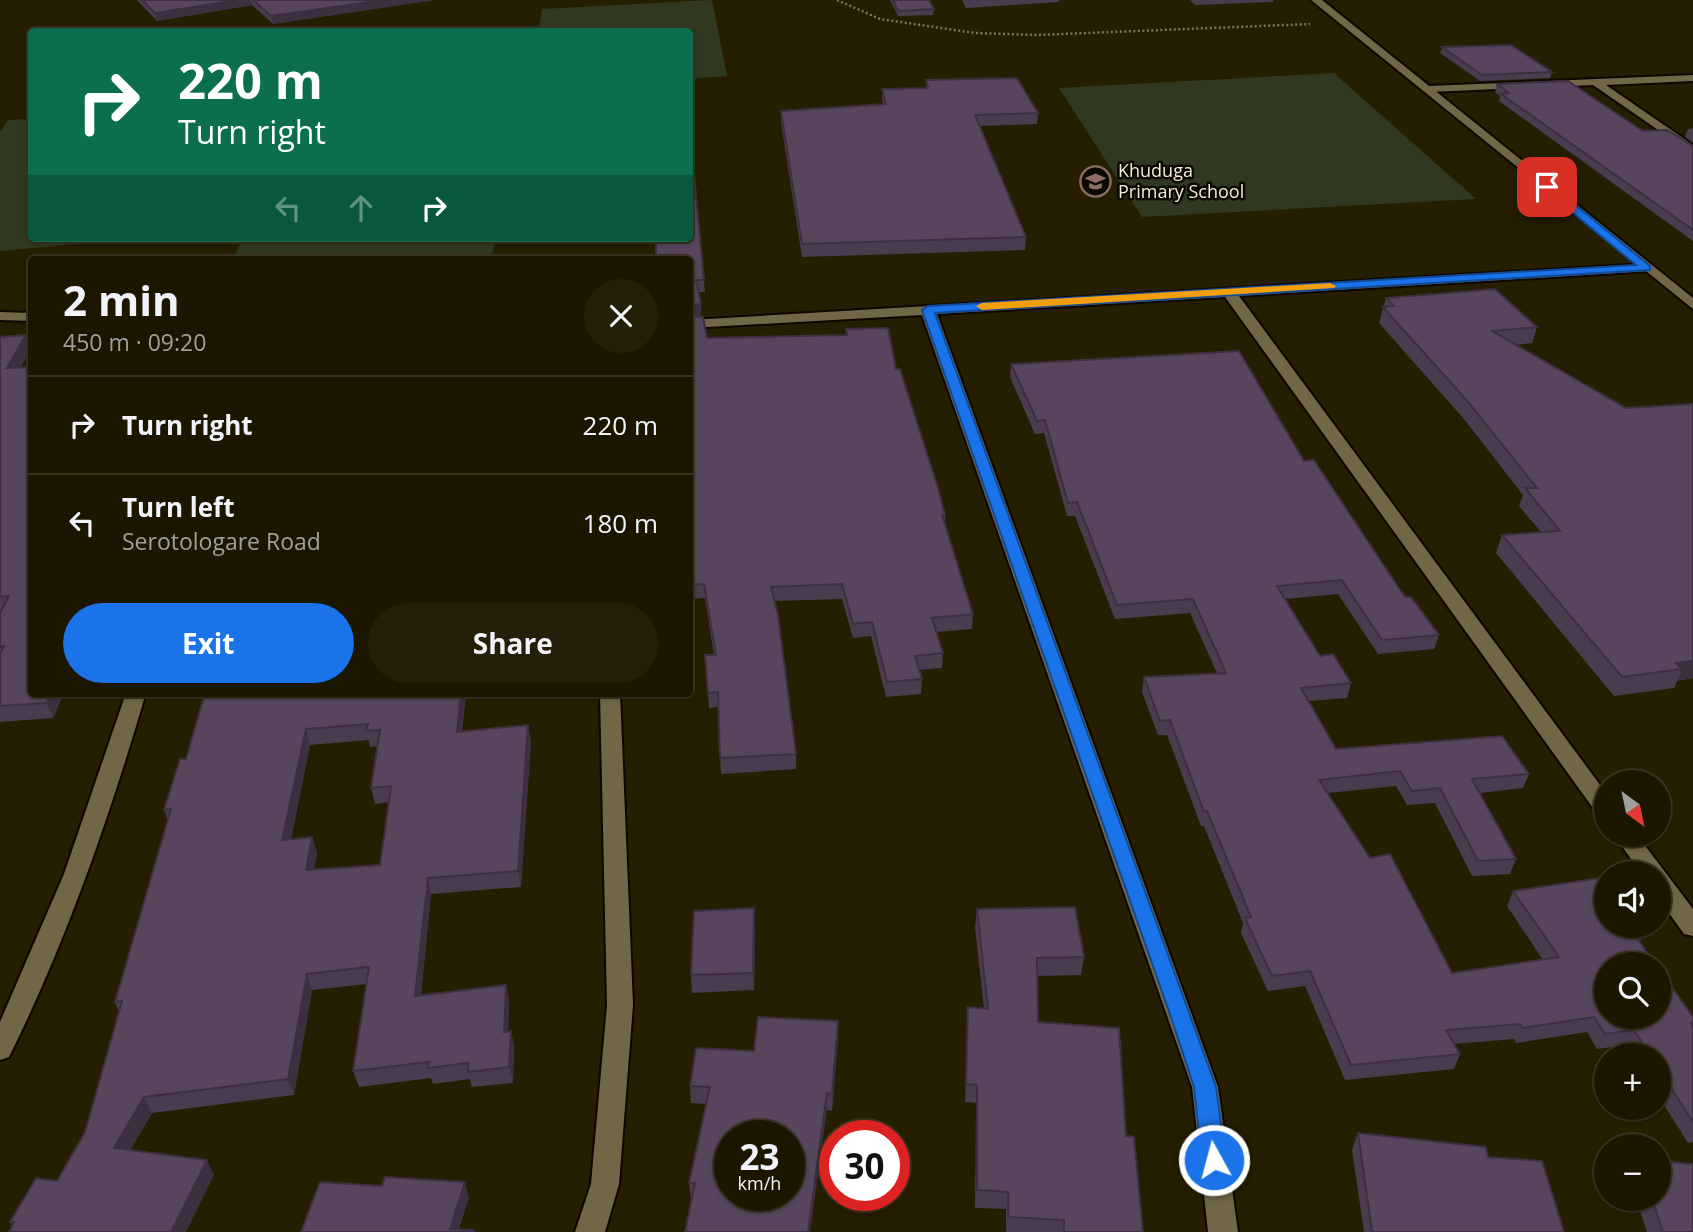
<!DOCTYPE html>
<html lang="en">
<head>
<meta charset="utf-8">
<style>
  :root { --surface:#1c1600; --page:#251f0a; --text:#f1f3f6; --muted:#a09f99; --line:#3a3522; --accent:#1a73e8 }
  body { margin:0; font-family:"Open Sans",sans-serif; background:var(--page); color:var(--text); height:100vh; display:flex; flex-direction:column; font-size:26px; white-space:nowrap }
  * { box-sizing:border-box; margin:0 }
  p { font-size:23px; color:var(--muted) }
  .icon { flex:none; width:38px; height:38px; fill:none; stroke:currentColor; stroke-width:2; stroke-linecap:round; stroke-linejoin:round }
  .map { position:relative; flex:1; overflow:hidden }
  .details { position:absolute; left:28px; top:256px; width:665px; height:441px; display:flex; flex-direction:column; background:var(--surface); border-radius:7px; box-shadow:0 2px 5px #0004,0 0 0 2px var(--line) }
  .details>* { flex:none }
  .top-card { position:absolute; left:28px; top:28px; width:665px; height:214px; border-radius:7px; box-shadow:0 2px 5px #0004,0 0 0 2px var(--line); background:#0b6e4f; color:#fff; overflow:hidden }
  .needle { width:46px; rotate:147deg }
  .fabs { position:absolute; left:1594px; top:770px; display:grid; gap:14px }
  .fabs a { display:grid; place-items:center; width:77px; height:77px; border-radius:50%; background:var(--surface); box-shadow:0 2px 5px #0004,0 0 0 2px var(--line); font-size:35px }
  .speed { position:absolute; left:714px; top:1120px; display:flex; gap:14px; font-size:35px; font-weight:700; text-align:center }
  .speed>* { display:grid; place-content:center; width:91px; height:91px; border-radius:50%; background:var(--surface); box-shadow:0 2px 5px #0004,0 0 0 2px var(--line); line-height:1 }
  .speed small { font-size:18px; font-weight:400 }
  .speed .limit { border:10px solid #d22; background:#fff; color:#111 }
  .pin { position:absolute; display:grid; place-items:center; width:60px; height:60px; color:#fff; margin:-30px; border-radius:14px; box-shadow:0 4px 10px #0006 }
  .me { position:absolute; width:77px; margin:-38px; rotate:353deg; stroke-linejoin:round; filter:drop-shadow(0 0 5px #0008) }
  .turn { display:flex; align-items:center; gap:24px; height:147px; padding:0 35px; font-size:32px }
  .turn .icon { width:91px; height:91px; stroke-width:2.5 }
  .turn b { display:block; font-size:49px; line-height:60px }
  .lanes { display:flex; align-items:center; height:66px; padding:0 35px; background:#0003; justify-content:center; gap:35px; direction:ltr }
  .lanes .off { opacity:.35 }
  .round { display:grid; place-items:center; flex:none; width:74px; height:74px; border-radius:37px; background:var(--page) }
  .overview { display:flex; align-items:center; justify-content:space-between; height:119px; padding:0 35px }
  h1 { font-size:42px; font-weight:700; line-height:52px }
  .action { display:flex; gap:14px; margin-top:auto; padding:14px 35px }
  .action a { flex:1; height:80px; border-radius:42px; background:var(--accent); color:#fff; font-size:28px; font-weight:700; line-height:80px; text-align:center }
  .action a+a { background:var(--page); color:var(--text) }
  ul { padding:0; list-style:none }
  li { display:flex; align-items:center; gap:21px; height:98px; padding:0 35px; border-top:2px solid var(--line) }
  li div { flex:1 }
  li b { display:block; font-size:26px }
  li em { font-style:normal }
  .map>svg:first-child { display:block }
  .green { fill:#303821 }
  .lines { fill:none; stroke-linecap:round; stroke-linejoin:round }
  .minor-casing { stroke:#0e0700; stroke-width:4 }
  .tertiary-casing { stroke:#0e0700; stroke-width:4 }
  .path { stroke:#7c775d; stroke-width:2.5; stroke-dasharray:2 2.5; stroke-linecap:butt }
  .minor { fill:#6f6746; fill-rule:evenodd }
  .tertiary { fill:#6f6746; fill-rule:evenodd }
  .wall { fill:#4a3b4f; fill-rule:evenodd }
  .shaded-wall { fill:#3c3040 }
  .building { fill:#56455c; stroke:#3c3040; stroke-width:2; fill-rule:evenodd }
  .route { fill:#1a73e8; stroke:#114b97; stroke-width:2 }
  .slow { fill:#f59e0b }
  .labels { text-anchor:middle; stroke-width:5; stroke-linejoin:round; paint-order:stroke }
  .far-poi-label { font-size:18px; fill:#f0ecd9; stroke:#0b0801; text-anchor:start }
</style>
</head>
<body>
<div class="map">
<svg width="1693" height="1232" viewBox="0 0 1693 1232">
  <rect width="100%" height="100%" fill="#251e00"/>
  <g class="green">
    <path d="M 712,0 L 727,76 L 690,79 L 690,32 L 539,31 L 542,9 Z"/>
    <path d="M 1334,73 L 1476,199 L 1142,217 L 1059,88 Z"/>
    <path d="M 31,119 L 32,238 L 144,238 L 0,251 L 0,132 L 8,120 Z"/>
    <path d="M 243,238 L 496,238 L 491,259 L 233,259 Z"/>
  </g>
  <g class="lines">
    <defs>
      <g id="minor">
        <path d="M 1693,75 L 1693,81 L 1606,85 L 1693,145 L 1693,154 L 1593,85 L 1429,92 L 1424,89 L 1429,86 Z"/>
        <path d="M 1646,264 L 1651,265 L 1651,271 L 1239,296 L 1606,793 L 1606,817 L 1598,815 L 1225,297 L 937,314 L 1218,1087 L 1238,1232 L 1208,1232 L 1192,1087 L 922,315 L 690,328 L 690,320 Z"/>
        <path d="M 0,312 L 32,313 L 32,321 L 0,320 Z"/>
        <path d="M 126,693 L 146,693 C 109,818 67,940 9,1057 L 0,1060 L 0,1022 L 64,874 Z"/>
        <path d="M 600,693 L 620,693 L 633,1005 L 619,1184 L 605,1232 L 575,1232 L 591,1184 L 607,1005 Z"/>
        <path d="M 1614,835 L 1637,835 L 1693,909 L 1693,936 L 1684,934 L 1659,899 L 1659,873 L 1641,873 Z"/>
      </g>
      <path id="tertiary" d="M 1311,0 L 1322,0 L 1693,298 L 1693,309 Z"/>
    </defs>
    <use href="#minor" class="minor-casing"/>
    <use href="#tertiary" class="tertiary-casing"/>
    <path class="path" d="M 837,0 L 880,19 L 975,33 L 1038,35 L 1310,24"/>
    <use href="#minor" class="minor"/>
    <use href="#tertiary" class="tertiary"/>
  </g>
  <g class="wall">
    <path d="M 137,0 L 434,0 L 273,24 L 252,5 L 157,21 Z"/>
    <path d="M 890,0 L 929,0 L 934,9 L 933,15 L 898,16 Z"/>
    <path d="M 962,0 L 1059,0 L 1059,2 L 966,8 Z"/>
    <path d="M 1190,0 L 1273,0 L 1273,2 L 1195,5 Z"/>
    <path d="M 1442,47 L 1552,72 L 1550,78 L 1480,81 L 1440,53 Z"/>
    <path d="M 926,80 L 1038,113 L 1037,124 L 979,126 L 1026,237 L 1025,250 L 802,257 L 781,122 L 781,111 L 883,104 L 882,100 L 882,89 L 926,88 Z"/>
    <path d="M 1497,84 L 1693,146 L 1693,241 L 1499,101 L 1500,96 L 1495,92 Z"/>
    <path d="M 1693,128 L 1693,143 L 1685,137 L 1688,129 Z"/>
    <path d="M 690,132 L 705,292 L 698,292 L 701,304 L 701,317 L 700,317 L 703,317 L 707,338 L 846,335 L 846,329 L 888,328 L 896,369 L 900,369 L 938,488 L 945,515 L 945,525 L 973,614 L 972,629 L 936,632 L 943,653 L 942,668 L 919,670 L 922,679 L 921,694 L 886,697 L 871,636 L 853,638 L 842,599 L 775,601 L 778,615 L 796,754 L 796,769 L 721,774 L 718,707 L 709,708 L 705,655 L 714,655 L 705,598 L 690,599 L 690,259 L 656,259 L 656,238 L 690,238 Z"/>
    <path d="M 1386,298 L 1537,327 L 1532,343 L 1516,345 L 1693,678 L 1677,681 L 1674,688 L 1614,696 L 1496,553 L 1502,535 L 1541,532 L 1519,506 L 1523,495 L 1464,419 L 1379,323 Z"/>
    <path d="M 0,337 L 31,348 L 20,367 L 64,693 L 53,718 L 0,722 Z"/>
    <path d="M 1011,364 L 1304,461 L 1405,597 L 1439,635 L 1434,649 L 1378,654 L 1338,594 L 1285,599 L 1320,656 L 1351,683 L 1347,698 L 1309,701 L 1336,749 L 1529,774 L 1523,788 L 1480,793 L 1516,859 L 1510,874 L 1472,876 L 1435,803 L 1407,805 L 1396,786 L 1328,793 L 1370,858 L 1452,973 L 1543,960 L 1507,906 L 1513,891 L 1643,934 L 1640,942 L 1693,1017 L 1693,1142 L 1688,1143 L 1659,1097 L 1659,1055 L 1633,1055 L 1627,1045 L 1597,1049 L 1587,1032 L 1516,1043 L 1514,1039 L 1454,1044 L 1460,1054 L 1454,1069 L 1345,1080 L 1305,986 L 1268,991 L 1241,933 L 1243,923 L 1204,826 L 1201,826 L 1167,735 L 1158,735 L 1142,692 L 1144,677 L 1217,673 L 1190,613 L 1115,619 L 1075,516 L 1067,516 L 1044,433 L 1035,434 L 1010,377 Z"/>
    <path d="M 205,693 L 466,693 L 462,732 L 531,741 L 521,887 L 431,894 L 421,995 L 506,985 L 509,1001 L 508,1031 L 511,1031 L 514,1047 L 513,1083 L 472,1087 L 470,1079 L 433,1084 L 431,1078 L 359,1087 L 353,1071 L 367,984 L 312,990 L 294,1095 L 152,1113 L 130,1150 L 214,1175 L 12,1226 L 10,1222 L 57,1181 L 85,1132 L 119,1012 L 115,1002 L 168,820 L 164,810 L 186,759 ZM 369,740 L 370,747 L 377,746 L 371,788 L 375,804 L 389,802 L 380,865 L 314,870 L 317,853 L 312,837 L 291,839 L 310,745 Z"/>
    <path d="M 977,909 L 1084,957 L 1081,975 L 1037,976 L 1038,1022 L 1126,1136 L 1143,1232 L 1006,1232 L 1006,1209 L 975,1208 L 976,1103 L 965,1102 L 968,1007 L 984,1009 L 975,927 Z"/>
    <path d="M 755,926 L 754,990 L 692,993 L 691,975 Z"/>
    <path d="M 838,1038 L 832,1111 L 827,1110 L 691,1200 L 689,1183 L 706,1104 L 691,1103 L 690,1086 L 754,1051 Z"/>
    <path d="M 1358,1133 L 1488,1157 L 1564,1232 L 1364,1232 L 1352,1150 Z"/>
    <path d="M 1636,1199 L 1659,1199 L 1693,1232 L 1647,1232 Z"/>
  </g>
  <g class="shaded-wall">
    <path d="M 238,0 L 251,0 L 252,5 L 157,21 L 155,13 Z"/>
    <path d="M 383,0 L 434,0 L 273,24 L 271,16 Z"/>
    <path d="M 701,304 L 701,317 L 690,318 L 690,305 Z"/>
    <path d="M 26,335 L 31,348 L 13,382 L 7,368 Z"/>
    <path d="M 1693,661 L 1693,678 L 1677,681 L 1682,669 L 1676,663 Z"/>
    <path d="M 51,693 L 64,693 L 53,718 L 47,703 Z"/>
    <path d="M 461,693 L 466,693 L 460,748 L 457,732 Z"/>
    <path d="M 528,725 L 531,741 L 521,887 L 518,871 Z"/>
    <path d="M 306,729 L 310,745 L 287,856 L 282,840 Z"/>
    <path d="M 312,837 L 317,853 L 311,886 L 306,870 Z"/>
    <path d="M 428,878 L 431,894 L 419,1012 L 415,996 Z"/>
    <path d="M 754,908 L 755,926 L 754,990 L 753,973 Z"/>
    <path d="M 307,974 L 312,990 L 294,1095 L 288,1079 Z"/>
    <path d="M 506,985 L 509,1001 L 508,1048 L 504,1032 Z"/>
    <path d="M 838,1021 L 838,1038 L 832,1111 L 832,1094 Z"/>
    <path d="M 511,1031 L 514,1047 L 513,1083 L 509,1067 Z"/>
    <path d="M 827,1093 L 827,1110 L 810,1232 L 808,1232 Z"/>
    <path d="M 144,1097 L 152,1113 L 122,1164 L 114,1148 Z"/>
    <path d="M 207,1160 L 214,1175 L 186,1232 L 171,1232 Z"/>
    <path d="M 465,1182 L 469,1198 L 458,1232 L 450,1229 Z"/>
  </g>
  <g class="building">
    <path d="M 142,0 L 238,0 L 155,13 Z"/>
    <path d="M 253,0 L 383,0 L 271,16 Z"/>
    <path d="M 893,0 L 929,0 L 934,9 L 898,11 Z"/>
    <path d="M 1511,45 L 1552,72 L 1482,75 L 1442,47 Z"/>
    <path d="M 1017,78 L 1038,113 L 975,115 L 1026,237 L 802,244 L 781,111 L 886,104 L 882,89 L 928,88 L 926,80 Z"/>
    <path d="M 1568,81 L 1643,131 L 1667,130 L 1693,146 L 1693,230 L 1501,94 L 1509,93 L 1497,84 Z"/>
    <path d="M 690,132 L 704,280 L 696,280 L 701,304 L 690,305 L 690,259 L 665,259 L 665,257 L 656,258 L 656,238 L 690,238 Z"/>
    <path d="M 1495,289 L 1537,327 L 1492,331 L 1626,408 L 1693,404 L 1693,661 L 1676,663 L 1682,669 L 1622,677 L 1502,535 L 1560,531 L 1525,488 L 1537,488 L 1468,402 L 1383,307 L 1394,306 L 1386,298 Z"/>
    <path d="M 690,316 L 703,317 L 707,338 L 847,335 L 846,329 L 888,328 L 896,369 L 900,369 L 938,488 L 945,515 L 942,515 L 973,614 L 932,618 L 943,653 L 915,656 L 922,679 L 887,682 L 872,622 L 853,624 L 842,584 L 771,587 L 778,615 L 796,754 L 720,758 L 718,692 L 708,693 L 705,655 L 716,655 L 704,584 L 690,585 Z"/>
    <path d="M 26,335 L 7,368 L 32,367 L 32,693 L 51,693 L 47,703 L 0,706 L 0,654 L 4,646 L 0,647 L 0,613 L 9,596 L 0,597 L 0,337 Z"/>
    <path d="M 1239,351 L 1304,461 L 1314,460 L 1405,597 L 1411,597 L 1439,635 L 1382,640 L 1342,580 L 1277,586 L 1320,656 L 1333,654 L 1351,683 L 1301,688 L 1336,749 L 1502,736 L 1529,774 L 1472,779 L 1516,859 L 1478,861 L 1440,788 L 1412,791 L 1400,771 L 1319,780 L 1370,858 L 1390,854 L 1452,973 L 1559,957 L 1513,891 L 1600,878 L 1606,886 L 1606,926 L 1637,926 L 1643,934 L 1635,935 L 1655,964 L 1606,964 L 1606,1017 L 1659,1017 L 1659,969 L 1693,1017 L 1693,1023 L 1691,1023 L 1693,1026 L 1693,1122 L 1659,1069 L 1659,1055 L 1650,1055 L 1634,1030 L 1605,1034 L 1594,1017 L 1522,1028 L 1520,1024 L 1446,1030 L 1460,1054 L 1351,1065 L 1310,971 L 1272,976 L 1245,918 L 1251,917 L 1207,811 L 1204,812 L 1170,720 L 1160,721 L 1144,677 L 1226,673 L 1193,599 L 1117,605 L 1077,502 L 1068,503 L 1045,420 L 1037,421 L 1011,364 Z"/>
    <path d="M 205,693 L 461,693 L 457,732 L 528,725 L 518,871 L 428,878 L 415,996 L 506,985 L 504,1032 L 511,1031 L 509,1067 L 468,1072 L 468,1063 L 428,1068 L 429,1062 L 353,1071 L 369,967 L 307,974 L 288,1079 L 144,1097 L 114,1148 L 207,1160 L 171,1232 L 9,1232 L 14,1222 L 10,1222 L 36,1178 L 57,1181 L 85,1132 L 122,1001 L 115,1002 L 171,809 L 164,810 L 180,759 L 186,759 ZM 368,724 L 366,731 L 380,730 L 371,788 L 391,786 L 380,865 L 306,870 L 312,837 L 282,840 L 306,729 Z"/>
    <path d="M 1075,907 L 1084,957 L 1037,958 L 1038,1022 L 1119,1028 L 1126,1136 L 1134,1137 L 1143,1232 L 1064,1232 L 1064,1220 L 1008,1217 L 1008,1192 L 977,1190 L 977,1085 L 966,1084 L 968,1007 L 988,1009 L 977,909 Z"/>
    <path d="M 754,908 L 753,973 L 691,975 L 694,911 Z"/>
    <path d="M 758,1017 L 838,1021 L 832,1094 L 827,1093 L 808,1232 L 685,1232 L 695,1183 L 689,1183 L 710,1087 L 690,1086 L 696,1048 L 754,1051 ZM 730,1136 L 789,1136 L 789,1195 L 730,1195 Z"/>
    <path d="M 1358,1133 L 1486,1147 L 1488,1157 L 1542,1161 L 1564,1232 L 1372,1232 Z"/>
    <path d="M 1659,1161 L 1693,1164 L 1693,1232 L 1663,1232 L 1652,1199 L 1659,1199 Z"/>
    <path d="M 385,1177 L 465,1182 L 450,1229 L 474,1230 L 474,1232 L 301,1232 L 320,1182 L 382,1186 Z"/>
  </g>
  <path class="route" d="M 1544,185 L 1551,185 L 1650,266 L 1650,270 L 935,313 L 1216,1087 L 1226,1160 L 1222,1167 L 1214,1170 L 1206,1167 L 1202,1160 L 1194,1087 L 1172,1020 L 922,310 L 928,306 L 1636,265 L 1544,189 Z"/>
  <path class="slow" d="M 1330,283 L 1336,286 L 1334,288 L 982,310 L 976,306 L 982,303 Z"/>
  <defs>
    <symbol id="school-ring" viewBox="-11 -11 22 22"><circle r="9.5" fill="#0b0801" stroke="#8d6e63" stroke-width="1.5"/><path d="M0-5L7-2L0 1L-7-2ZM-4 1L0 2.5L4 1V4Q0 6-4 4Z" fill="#8d6e63"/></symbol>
  </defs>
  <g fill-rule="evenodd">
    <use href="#school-ring" x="1078" y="164" width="35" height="35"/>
  </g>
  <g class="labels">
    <g class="far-poi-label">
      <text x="1118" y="177">Khuduga<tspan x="1118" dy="21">Primary School</tspan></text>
    </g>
  </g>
</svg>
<div class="fabs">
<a><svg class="needle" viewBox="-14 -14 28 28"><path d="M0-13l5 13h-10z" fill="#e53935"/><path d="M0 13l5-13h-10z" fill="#a09f99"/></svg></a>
<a><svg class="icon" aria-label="sound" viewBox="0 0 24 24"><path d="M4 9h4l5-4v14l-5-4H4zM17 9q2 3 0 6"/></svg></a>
<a><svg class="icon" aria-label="search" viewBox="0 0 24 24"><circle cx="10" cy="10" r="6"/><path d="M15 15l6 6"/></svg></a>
<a>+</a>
<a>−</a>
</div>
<div class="speed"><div>23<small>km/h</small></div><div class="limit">30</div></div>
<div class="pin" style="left:1547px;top:187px;background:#d93025"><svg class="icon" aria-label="arrive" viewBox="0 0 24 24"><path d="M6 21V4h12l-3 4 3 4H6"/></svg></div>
<svg class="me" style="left:1214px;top:1160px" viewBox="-20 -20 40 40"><circle r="17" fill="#1a73e8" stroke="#fff" stroke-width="3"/><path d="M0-11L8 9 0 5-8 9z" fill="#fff"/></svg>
<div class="top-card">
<div class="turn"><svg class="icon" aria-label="right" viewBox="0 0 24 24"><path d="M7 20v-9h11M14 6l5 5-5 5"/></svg><div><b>220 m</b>Turn right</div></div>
<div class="lanes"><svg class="icon off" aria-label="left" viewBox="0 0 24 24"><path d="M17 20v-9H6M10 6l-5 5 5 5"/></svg><svg class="icon off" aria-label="ahead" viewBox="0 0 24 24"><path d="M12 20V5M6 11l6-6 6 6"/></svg><svg class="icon" aria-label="right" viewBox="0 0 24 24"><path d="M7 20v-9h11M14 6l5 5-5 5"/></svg></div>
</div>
<section class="details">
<div class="overview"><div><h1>2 min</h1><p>450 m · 09:20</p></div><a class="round"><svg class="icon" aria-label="close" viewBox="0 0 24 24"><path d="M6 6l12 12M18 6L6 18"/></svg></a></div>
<ul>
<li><svg class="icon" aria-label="right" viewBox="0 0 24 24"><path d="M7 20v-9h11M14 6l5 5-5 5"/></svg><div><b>Turn right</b></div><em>220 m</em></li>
<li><svg class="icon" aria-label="left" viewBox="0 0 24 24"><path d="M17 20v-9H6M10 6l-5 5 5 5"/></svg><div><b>Turn left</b><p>Serotologare Road</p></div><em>180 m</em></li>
</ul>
<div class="action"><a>Exit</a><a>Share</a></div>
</section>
</div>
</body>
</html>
